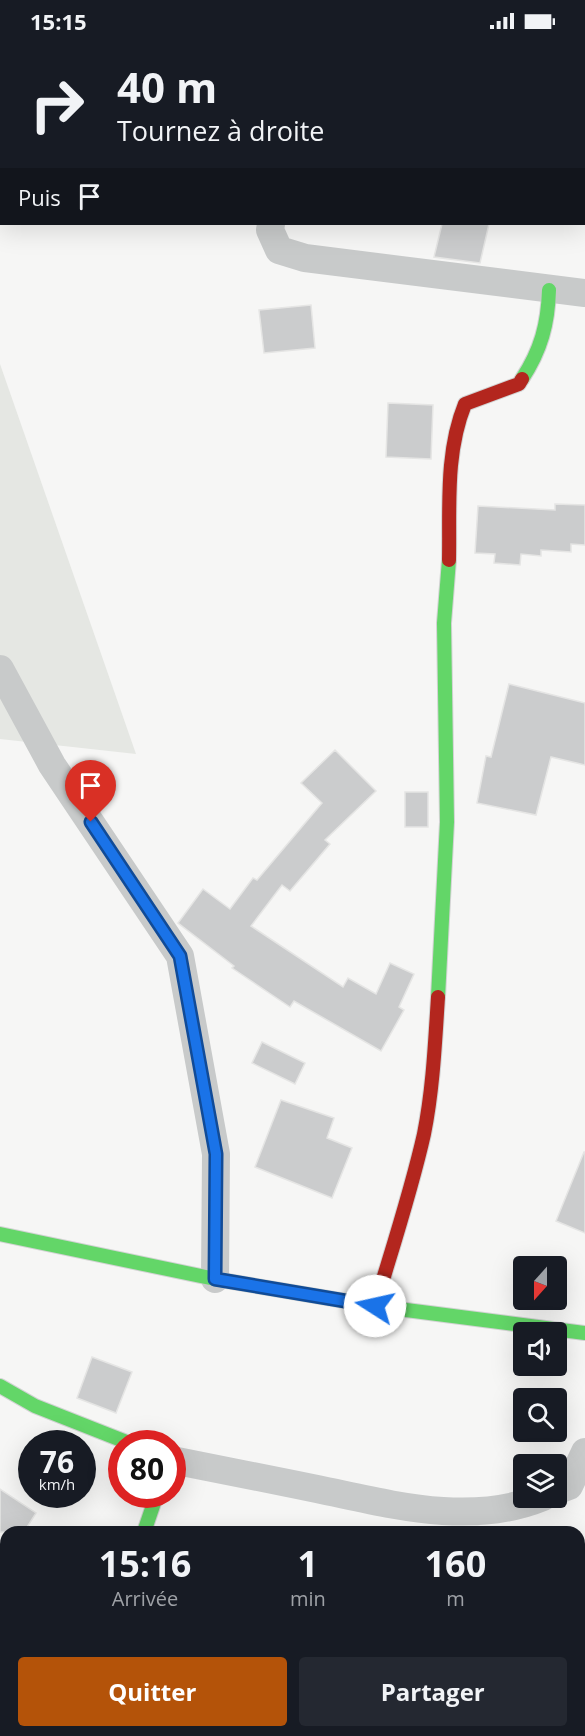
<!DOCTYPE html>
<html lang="fr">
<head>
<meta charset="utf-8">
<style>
  :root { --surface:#171b24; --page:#242831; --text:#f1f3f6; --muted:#9ea1a6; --accent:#b45309 }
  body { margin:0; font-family:"Open Sans",sans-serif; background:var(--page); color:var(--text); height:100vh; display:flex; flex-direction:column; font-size:22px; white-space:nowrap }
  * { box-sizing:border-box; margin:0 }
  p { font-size:20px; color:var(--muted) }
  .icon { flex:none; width:33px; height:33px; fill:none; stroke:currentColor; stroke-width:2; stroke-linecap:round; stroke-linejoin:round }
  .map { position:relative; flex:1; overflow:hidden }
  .side { position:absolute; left:0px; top:1484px; width:585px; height:212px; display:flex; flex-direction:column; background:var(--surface); border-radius:18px 18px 0 0; box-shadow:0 6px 24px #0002 }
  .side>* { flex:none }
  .top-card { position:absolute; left:0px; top:0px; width:585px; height:183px; box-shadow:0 6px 24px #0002; background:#171b24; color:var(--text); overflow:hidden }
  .needle { width:39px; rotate:201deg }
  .buttons { position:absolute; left:513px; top:1214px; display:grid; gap:12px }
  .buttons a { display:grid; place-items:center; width:54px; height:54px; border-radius:6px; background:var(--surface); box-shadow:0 6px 24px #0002; font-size:30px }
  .speed { position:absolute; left:18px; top:1388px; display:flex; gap:12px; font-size:30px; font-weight:700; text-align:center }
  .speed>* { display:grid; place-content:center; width:78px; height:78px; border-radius:50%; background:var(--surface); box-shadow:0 6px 24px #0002; line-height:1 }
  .speed small { font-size:15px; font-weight:400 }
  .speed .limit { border:9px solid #d22; background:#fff; color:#111 }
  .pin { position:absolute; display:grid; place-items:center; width:51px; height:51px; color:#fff; margin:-62px -26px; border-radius:50% 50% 50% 0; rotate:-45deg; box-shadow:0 0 6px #0007 }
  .pin .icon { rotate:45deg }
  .me { position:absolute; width:66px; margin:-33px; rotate:280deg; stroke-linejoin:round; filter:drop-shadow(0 0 4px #0008) }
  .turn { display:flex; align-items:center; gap:21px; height:126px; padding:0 18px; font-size:27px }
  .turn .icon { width:78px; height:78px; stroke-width:2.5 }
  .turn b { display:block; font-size:42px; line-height:51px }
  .then { display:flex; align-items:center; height:57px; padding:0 18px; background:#0003; gap:12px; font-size:22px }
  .eta { display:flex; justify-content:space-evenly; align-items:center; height:102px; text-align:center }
  .eta b { font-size:36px; font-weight:700; line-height:42px }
  .action { display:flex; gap:12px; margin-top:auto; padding:12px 18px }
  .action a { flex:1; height:69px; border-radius:6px; background:var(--accent); color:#fff; font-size:24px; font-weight:700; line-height:69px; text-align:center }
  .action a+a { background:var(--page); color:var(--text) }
  .status { display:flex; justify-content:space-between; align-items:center; height:42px; padding:0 30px; background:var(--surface); direction:ltr }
  .status svg { height:16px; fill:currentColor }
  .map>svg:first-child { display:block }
  .green { fill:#e5e7e3 }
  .building { fill:#cbcccd; stroke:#e5e5e4; stroke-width:1.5 }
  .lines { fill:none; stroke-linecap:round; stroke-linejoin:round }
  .fast-casing { stroke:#d2d3d3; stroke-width:16 }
  .slow-casing { stroke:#d2d3d3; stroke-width:16 }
  .jam-casing { stroke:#d2d3d3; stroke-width:16 }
  .street { stroke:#c8caca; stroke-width:28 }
  .fast { stroke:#63d668; stroke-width:14 }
  .slow { stroke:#ff974d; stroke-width:14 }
  .jam { stroke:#b3261e; stroke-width:14 }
  .route-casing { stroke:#114b97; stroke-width:15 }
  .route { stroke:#1a73e8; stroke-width:10 }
</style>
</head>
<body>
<div class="status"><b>15:15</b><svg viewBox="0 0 49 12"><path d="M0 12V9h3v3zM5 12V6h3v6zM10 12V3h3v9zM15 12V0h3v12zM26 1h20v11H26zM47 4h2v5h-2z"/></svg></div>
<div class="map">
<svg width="585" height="1694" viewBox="0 0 585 1694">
  <rect width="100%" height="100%" fill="#f6f6f5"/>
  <path class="green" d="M 0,322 L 136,712 L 0,697 Z"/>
  <g class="building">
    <path d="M 442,182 L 489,182 L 480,221 L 434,215 Z"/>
    <path d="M 311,263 L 315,306 L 264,311 L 259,268 Z"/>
    <path d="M 388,361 L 433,363 L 431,417 L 386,415 Z"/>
    <path d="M 555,462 L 585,463 L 585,503 L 571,502 L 571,510 L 541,508 L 541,514 L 521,512 L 520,523 L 494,521 L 495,512 L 475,511 L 478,464 L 555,468 Z"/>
    <path d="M 509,642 L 585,661 L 585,723 L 551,715 L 536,773 L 477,761 L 486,714 L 491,715 Z"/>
    <path d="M 335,708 L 376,749 L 325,798 L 330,802 L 290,849 L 282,843 L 251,884 L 343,945 L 348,936 L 376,952 L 390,921 L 414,932 L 399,965 L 404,968 L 381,1009 L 294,959 L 290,965 L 232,926 L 234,924 L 178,881 L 203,847 L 230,867 L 253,836 L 257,838 L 322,761 L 301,741 Z"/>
    <rect x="405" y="750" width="23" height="35"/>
    <path d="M 262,1000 L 305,1021 L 295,1042 L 252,1021 Z"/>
    <path d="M 281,1058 L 334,1076 L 327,1096 L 352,1106 L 332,1156 L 255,1125 Z"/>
    <path d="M 584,1110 L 585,1110 L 585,1191 L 556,1179 Z"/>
    <path d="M 92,1315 L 132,1330 L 116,1371 L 77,1356 Z"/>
    <path d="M 0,1447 L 36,1471 L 24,1490 L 0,1490 Z"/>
  </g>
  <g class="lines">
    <defs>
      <g id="fast">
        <path d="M 522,337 C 541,308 548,282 549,248"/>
        <path d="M 438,955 L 447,780 L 444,581 L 449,518"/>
        <path d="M 0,1192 L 215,1237 L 375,1264 L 585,1291"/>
        <path d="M 0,1344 L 35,1364 L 129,1401"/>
        <path d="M 144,1490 L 157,1452"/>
      </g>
      <path id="slow" d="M 35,1694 L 39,1689"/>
      <g id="jam">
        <path d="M 449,518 C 450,466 445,411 465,362 L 519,342 L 522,337"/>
        <path d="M 375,1264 C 392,1207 411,1150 424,1092 C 433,1047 435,1001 438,955"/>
      </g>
    </defs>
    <use href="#fast" class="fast-casing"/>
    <use href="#slow" class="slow-casing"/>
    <use href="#jam" class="jam-casing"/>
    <g class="street">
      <path d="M 251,0 L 252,2"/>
      <path d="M 271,182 L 270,188 L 279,208 L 305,216 L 585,251"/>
      <path d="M 0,627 L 52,723 L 180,914 L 216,1112 L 215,1237"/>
      <path d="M 172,1418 C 221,1428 269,1437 317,1447 C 390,1462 470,1485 543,1455"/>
      <path d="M 556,1449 L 569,1444 L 585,1410"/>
    </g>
    <use href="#fast" class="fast"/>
    <use href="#slow" class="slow"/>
    <use href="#jam" class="jam"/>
  </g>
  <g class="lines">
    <defs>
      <path id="route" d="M 91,780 L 180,914 L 216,1112 L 215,1237 L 375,1264"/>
    </defs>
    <use href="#route" class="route-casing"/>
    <use href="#route" class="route"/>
  </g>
</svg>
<div class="buttons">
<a><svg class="needle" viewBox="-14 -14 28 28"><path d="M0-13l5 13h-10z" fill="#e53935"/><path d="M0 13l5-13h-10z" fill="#9ea1a6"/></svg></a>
<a><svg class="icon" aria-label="sound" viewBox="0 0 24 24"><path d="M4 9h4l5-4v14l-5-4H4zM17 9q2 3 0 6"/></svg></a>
<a><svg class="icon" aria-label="search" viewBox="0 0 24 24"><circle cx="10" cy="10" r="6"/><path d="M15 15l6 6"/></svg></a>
<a><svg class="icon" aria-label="layers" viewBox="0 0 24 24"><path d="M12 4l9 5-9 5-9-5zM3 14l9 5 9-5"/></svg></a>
</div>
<div class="speed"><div>76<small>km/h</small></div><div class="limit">80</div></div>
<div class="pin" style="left:91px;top:780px;background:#d93025"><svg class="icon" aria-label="arrive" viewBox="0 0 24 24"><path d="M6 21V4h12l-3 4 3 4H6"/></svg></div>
<svg class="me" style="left:375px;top:1264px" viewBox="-20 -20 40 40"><circle r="19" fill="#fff"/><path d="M0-13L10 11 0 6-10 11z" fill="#1a73e8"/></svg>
<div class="top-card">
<div class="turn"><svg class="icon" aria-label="right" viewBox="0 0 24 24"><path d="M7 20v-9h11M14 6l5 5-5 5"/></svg><div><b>40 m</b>Tournez à droite</div></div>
<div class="then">Puis<svg class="icon" aria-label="arrive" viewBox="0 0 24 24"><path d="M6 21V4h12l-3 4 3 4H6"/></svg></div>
</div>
<section class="side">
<div class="eta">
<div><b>15:16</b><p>Arrivée</p></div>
<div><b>1</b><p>min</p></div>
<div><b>160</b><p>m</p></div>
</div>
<div class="action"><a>Quitter</a><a>Partager</a></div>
</section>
</div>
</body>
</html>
